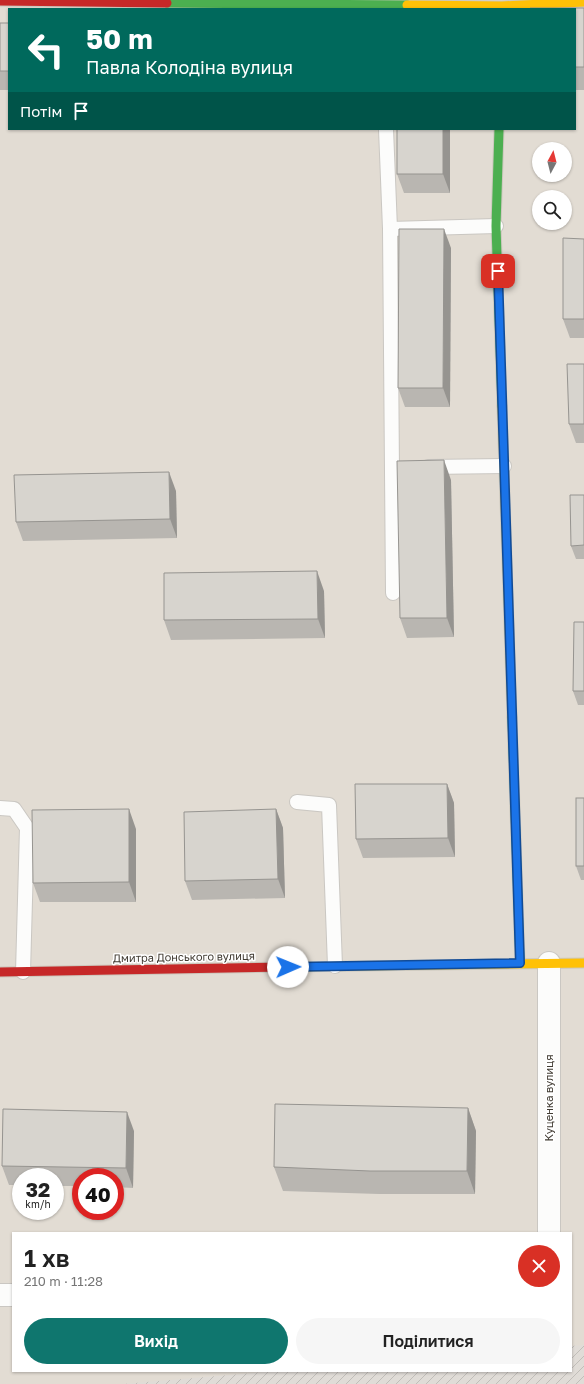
<!DOCTYPE html>
<html lang="uk">
<head>
<meta charset="utf-8">
<style>
  :root { --surface:#fff; --page:#f6f6f6; --text:#222; --muted:#767676; --accent:#0f766e }
  body { margin:0; font-family:"Golos Text",sans-serif; background:var(--page); color:var(--text); height:100vh; display:flex; flex-direction:column; font-size:15px; white-space:nowrap }
  * { box-sizing:border-box; margin:0 }
  p { font-size:13px; color:var(--muted) }
  .icon { flex:none; width:22px; height:22px; fill:none; stroke:currentColor; stroke-width:2; stroke-linecap:round; stroke-linejoin:round }
  .map { position:relative; flex:1; overflow:hidden }
  .drawer { position:absolute; left:12px; top:1232px; width:560px; height:140px; display:flex; flex-direction:column; background:var(--surface); border-radius:0px; box-shadow:0 1px 3px #0004 }
  .drawer>* { flex:none }
  .banner { position:absolute; left:8px; top:8px; width:568px; height:122px; border-radius:0px; box-shadow:0 1px 3px #0004; background:#00695c; color:#fff; overflow:hidden }
  .needle { width:26px; rotate:7deg }
  .buttons { position:absolute; left:532px; top:142px; display:grid; gap:8px }
  .buttons a { display:grid; place-items:center; width:40px; height:40px; border-radius:50%; background:var(--surface); box-shadow:0 1px 3px #0004; font-size:20px }
  .speed { position:absolute; left:12px; top:1168px; display:flex; gap:8px; font-size:20px; font-weight:700; text-align:center }
  .speed>* { display:grid; place-content:center; width:52px; height:52px; border-radius:50%; background:var(--surface); box-shadow:0 1px 3px #0004; line-height:1 }
  .speed small { font-size:10px; font-weight:400 }
  .speed .limit { border:6px solid #d22; background:#fff; color:#111 }
  .pin { position:absolute; display:grid; place-items:center; width:34px; height:34px; color:#fff; margin:-17px; border-radius:8px; box-shadow:0 2px 6px #0006 }
  .me { position:absolute; width:44px; margin:-22px; rotate:89deg; stroke-linejoin:round; filter:drop-shadow(0 0 3px #0008) }
  .turn { display:flex; align-items:center; gap:14px; height:84px; padding:0 12px; font-size:18px }
  .turn .icon { width:52px; height:52px; stroke-width:2.5 }
  .turn b { display:block; font-size:28px; line-height:34px }
  .then { display:flex; align-items:center; height:38px; padding:0 12px; background:#0003; gap:8px; font-size:15px }
  .round { display:grid; place-items:center; flex:none; width:42px; height:42px; border-radius:21px; background:var(--page) }
  .head { display:flex; align-items:center; justify-content:space-between; height:68px; padding:0 12px }
  h1 { font-size:24px; font-weight:600; line-height:30px }
  .button { display:flex; gap:8px; margin-top:auto; padding:8px 12px }
  .button a { flex:1; height:46px; border-radius:24px; background:var(--accent); color:#fff; font-size:16px; font-weight:600; line-height:46px; text-align:center }
  .button a+a { background:var(--page); color:var(--text) }
  .map>svg:first-child { display:block }
  .residential { fill:#e2dcd3; fill-rule:evenodd }
  .industrial { fill:url(#industrial-furrows) }
  .lines { fill:none; stroke-linecap:round; stroke-linejoin:round }
  .lane-casing { stroke:#cac7c2; stroke-width:16 }
  .street-casing { stroke:#cac7c2; stroke-width:24 }
  .fast-casing { stroke:#ccc8bd; stroke-width:11 }
  .slow-casing { stroke:#ccc8bd; stroke-width:11 }
  .jam-casing { stroke:#ccc8bd; stroke-width:11 }
  .lane { stroke:#fcfcfb; stroke-width:14 }
  .street { stroke:#fcfcfb; stroke-width:22 }
  .fast { stroke:#4caf50; stroke-width:9 }
  .slow { stroke:#ffc107; stroke-width:9 }
  .jam { stroke:#c62828; stroke-width:9 }
  .wall { fill:#b9b6b1 }
  .shaded-wall { fill:#969490 }
  .building { fill:#d7d4ce; stroke:#969490 }
  .route-casing { stroke:#114b97; stroke-width:10 }
  .route { stroke:#1a73e8; stroke-width:7 }
  .labels { text-anchor:middle; stroke-width:3; stroke-linejoin:round; paint-order:stroke }
  .street-label { font-size:11px; fill:#423c33; stroke:#fff }
</style>
</head>
<body>
<div class="map">
<svg width="584" height="1384" viewBox="0 0 584 1384">
  <defs>
    <pattern id="industrial-furrows" width="10" height="10" patternUnits="userSpaceOnUse"><rect width="10" height="10" fill="#e0dcd7"/><path d="M-1 1l2-2M0 10L10 0M9 11l2-2" fill="none" stroke="#c1beb9"/></pattern>
  </defs>
  <rect width="100%" height="100%" fill="#eeebe6"/>
  <path class="residential" d="M 0,0 L 584,0 L 584,1384 L 0,1384 ZM 9,9 L 575,9 L 575,129 L 9,129 ZM 539,149 L 565,149 L 565,175 L 539,175 ZM 539,197 L 565,197 L 565,223 L 539,223 ZM 21,1177 L 55,1177 L 55,1211 L 21,1211 ZM 81,1177 L 115,1177 L 115,1211 L 81,1211 ZM 13,1233 L 571,1233 L 571,1371 L 13,1371 Z"/>
  <path class="industrial" d="M 584,1345 L 584,1384 L 123,1384 L 276,1371 L 571,1371 L 571,1346 Z"/>
  <g class="lines">
    <defs>
      <g id="lane">
        <path d="M 386,129 L 390,229 L 393,593"/>
        <path d="M 390,229 L 496,226"/>
        <path d="M 428,467 L 504,466"/>
        <path d="M 297,802 L 329,805 L 335,966"/>
        <path d="M 0,808 L 14,809 L 27,828 L 23,972"/>
      </g>
      <g id="street">
        <path d="M 549,1233 L 549,963"/>
        <path d="M 0,1295 L 13,1295"/>
      </g>
      <g id="fast">
        <path d="M 167,3 L 407,5"/>
        <path d="M 499,129 L 496,226 L 502,406"/>
        <path d="M 512,717 L 520,963"/>
      </g>
      <g id="slow">
        <path d="M 407,5 L 502,6 L 584,2"/>
        <path d="M 502,406 L 512,717"/>
        <path d="M 287,967 L 584,963"/>
      </g>
      <g id="jam">
        <path d="M 0,1 L 167,3"/>
        <path d="M 0,972 L 287,967"/>
      </g>
    </defs>
    <use href="#lane" class="lane-casing"/>
    <use href="#street" class="street-casing"/>
    <use href="#fast" class="fast-casing"/>
    <use href="#slow" class="slow-casing"/>
    <use href="#jam" class="jam-casing"/>
    <use href="#lane" class="lane"/>
    <use href="#street" class="street"/>
    <use href="#fast" class="fast"/>
    <use href="#slow" class="slow"/>
    <use href="#jam" class="jam"/>
  </g>
  <g class="wall">
    <path d="M 584,8 L 584,90 L 575,90 L 575,9 Z"/>
    <rect x="0" y="23" width="9" height="67"/>
    <path d="M 450,129 L 450,193 L 404,193 L 397,174 Z"/>
    <path d="M 584,239 L 584,338 L 570,338 L 563,319 Z"/>
    <path d="M 451,248 L 450,407 L 405,407 L 398,388 Z"/>
    <path d="M 584,364 L 584,443 L 576,443 L 569,424 Z"/>
    <path d="M 451,480 L 454,637 L 407,638 L 400,618 Z"/>
    <path d="M 176,491 L 177,538 L 23,541 L 16,522 Z"/>
    <path d="M 584,495 L 584,559 L 576,559 L 571,546 Z"/>
    <path d="M 324,591 L 325,638 L 171,640 L 164,620 Z"/>
    <path d="M 584,622 L 584,705 L 578,705 L 573,691 Z"/>
    <path d="M 447,784 L 454,803 L 455,857 L 363,858 L 356,839 Z"/>
    <path d="M 584,798 L 584,880 L 581,880 L 576,866 Z"/>
    <path d="M 276,809 L 283,828 L 285,898 L 192,900 L 185,881 Z"/>
    <path d="M 136,829 L 136,902 L 40,902 L 33,883 Z"/>
    <path d="M 468,1108 L 476,1131 L 475,1194 L 379,1194 L 283,1191 L 274,1167 Z"/>
    <path d="M 134,1131 L 133,1188 L 115,1187 L 115,1177 L 81,1177 L 81,1186 L 55,1186 L 55,1177 L 21,1177 L 21,1185 L 9,1185 L 2,1166 Z"/>
  </g>
  <g class="shaded-wall">
    <path d="M 443,129 L 450,129 L 450,193 L 443,174 Z"/>
    <path d="M 444,229 L 451,248 L 450,407 L 443,388 Z"/>
    <path d="M 444,460 L 451,480 L 454,637 L 447,618 Z"/>
    <path d="M 169,472 L 176,491 L 177,538 L 170,519 Z"/>
    <path d="M 317,571 L 324,591 L 325,638 L 318,619 Z"/>
    <path d="M 447,784 L 454,803 L 455,857 L 448,838 Z"/>
    <path d="M 129,809 L 136,829 L 136,902 L 129,882 Z"/>
    <path d="M 276,809 L 283,828 L 285,898 L 278,879 Z"/>
    <path d="M 468,1108 L 476,1131 L 475,1194 L 467,1171 Z"/>
    <path d="M 127,1112 L 134,1131 L 133,1188 L 126,1168 Z"/>
  </g>
  <g class="building">
    <path d="M 530,8 L 584,8 L 584,67 L 575,67 L 575,9 L 530,9 Z"/>
    <rect x="0" y="23" width="9" height="48"/>
    <rect x="397" y="129" width="46" height="45"/>
    <path d="M 399,229 L 444,229 L 443,388 L 398,388 Z"/>
    <path d="M 563,238 L 584,239 L 584,319 L 563,319 Z"/>
    <path d="M 567,364 L 584,364 L 584,424 L 569,424 Z"/>
    <path d="M 444,460 L 447,618 L 400,618 L 397,461 Z"/>
    <path d="M 169,472 L 170,519 L 16,522 L 14,475 Z"/>
    <path d="M 570,495 L 584,495 L 584,545 L 571,546 Z"/>
    <path d="M 317,571 L 318,619 L 164,620 L 164,573 Z"/>
    <path d="M 574,622 L 584,622 L 584,691 L 573,691 Z"/>
    <path d="M 355,784 L 447,784 L 448,838 L 356,839 Z"/>
    <rect x="576" y="798" width="8" height="68"/>
    <path d="M 129,809 L 129,882 L 33,883 L 32,810 Z"/>
    <path d="M 276,809 L 278,879 L 185,881 L 184,812 Z"/>
    <path d="M 275,1104 L 468,1108 L 467,1171 L 370,1171 L 274,1167 Z"/>
    <path d="M 3,1109 L 127,1112 L 126,1168 L 2,1166 Z"/>
  </g>
  <g class="lines">
    <defs>
      <path id="route" d="M 288,967 L 520,963 L 498,271"/>
    </defs>
    <use href="#route" class="route-casing"/>
    <use href="#route" class="route"/>
  </g>
  <g class="labels">
    <g class="street-label">
      <text transform="translate(184 957) rotate(-1)" y="4">Дмитра Донського вулиця</text>
      <text transform="translate(549 1098) rotate(-90)" y="4">Куценка вулиця</text>
    </g>
  </g>
</svg>
<div class="buttons">
<a><svg class="needle" viewBox="-14 -14 28 28"><path d="M0-13l5 13h-10z" fill="#e53935"/><path d="M0 13l5-13h-10z" fill="#767676"/></svg></a>
<a><svg class="icon" aria-label="search" viewBox="0 0 24 24"><circle cx="10" cy="10" r="6"/><path d="M15 15l6 6"/></svg></a>
</div>
<div class="speed"><div>32<small>km/h</small></div><div class="limit">40</div></div>
<div class="pin" style="left:498px;top:271px;background:#d93025"><svg class="icon" aria-label="arrive" viewBox="0 0 24 24"><path d="M6 21V4h12l-3 4 3 4H6"/></svg></div>
<svg class="me" style="left:288px;top:967px" viewBox="-20 -20 40 40"><circle r="19" fill="#fff"/><path d="M0-13L10 11 0 6-10 11z" fill="#1a73e8"/></svg>
<div class="banner">
<div class="turn"><svg class="icon" aria-label="left" viewBox="0 0 24 24"><path d="M17 20v-9H6M10 6l-5 5 5 5"/></svg><div><b>50 m</b>Павла Колодіна вулиця</div></div>
<div class="then">Потім<svg class="icon" aria-label="arrive" viewBox="0 0 24 24"><path d="M6 21V4h12l-3 4 3 4H6"/></svg></div>
</div>
<section class="drawer">
<div class="head"><div><h1>1 хв</h1><p>210 m · 11:28</p></div><a class="round" style="background:#d93025;color:#fff"><svg class="icon" aria-label="close" viewBox="0 0 24 24"><path d="M6 6l12 12M18 6L6 18"/></svg></a></div>
<div class="button"><a>Вихід</a><a>Поділитися</a></div>
</section>
</div>
</body>
</html>
